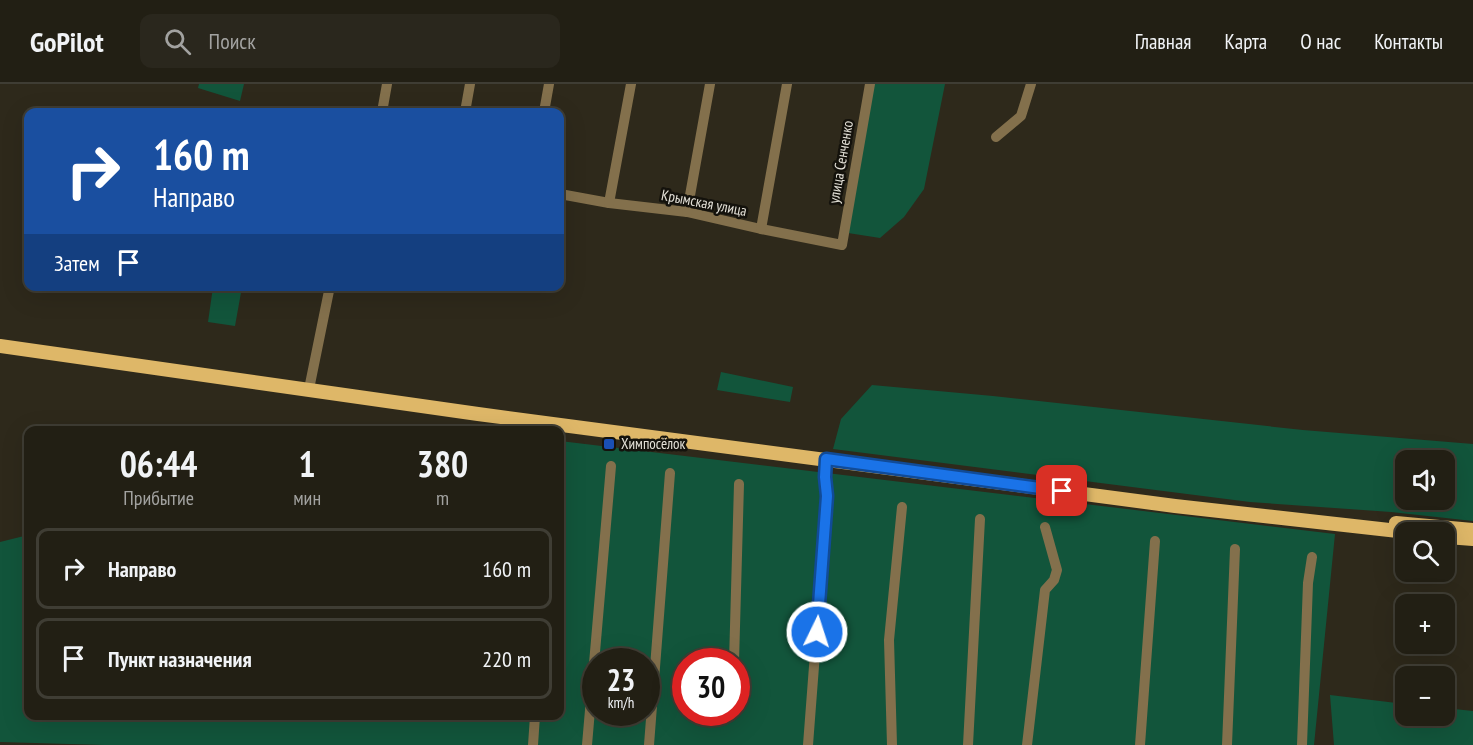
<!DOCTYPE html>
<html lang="ru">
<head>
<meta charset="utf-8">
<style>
  :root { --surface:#221f14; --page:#2a271d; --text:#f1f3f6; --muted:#a2a2a0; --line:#3f3d34 }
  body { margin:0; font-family:"PT Sans Narrow",sans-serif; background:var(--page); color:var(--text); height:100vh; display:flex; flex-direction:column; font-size:22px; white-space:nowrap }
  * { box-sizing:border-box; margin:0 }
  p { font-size:20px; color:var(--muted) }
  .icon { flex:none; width:33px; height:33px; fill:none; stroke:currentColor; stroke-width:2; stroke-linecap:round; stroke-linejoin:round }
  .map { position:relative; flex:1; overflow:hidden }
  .drawer { position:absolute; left:24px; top:342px; width:540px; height:294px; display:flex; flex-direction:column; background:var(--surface); border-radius:12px; box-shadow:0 6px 24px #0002,0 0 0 2px var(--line) }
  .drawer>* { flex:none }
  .guide { position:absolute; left:24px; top:24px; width:540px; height:183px; border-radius:12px; box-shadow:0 6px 24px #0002,0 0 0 2px var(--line); background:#1a4fa0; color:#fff; overflow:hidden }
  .fabs { position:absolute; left:1395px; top:366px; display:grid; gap:12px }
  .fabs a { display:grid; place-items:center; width:60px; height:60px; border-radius:12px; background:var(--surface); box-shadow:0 6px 24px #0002,0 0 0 2px var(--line); font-size:30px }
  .speed { position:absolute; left:582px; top:564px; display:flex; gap:12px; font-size:30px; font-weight:700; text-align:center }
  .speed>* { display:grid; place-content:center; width:78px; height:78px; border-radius:50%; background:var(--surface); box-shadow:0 6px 24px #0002,0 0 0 2px var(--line); line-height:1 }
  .speed small { font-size:15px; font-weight:400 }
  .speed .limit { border:9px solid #d22; background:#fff; color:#111 }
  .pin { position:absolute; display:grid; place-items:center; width:51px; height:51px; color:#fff; margin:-26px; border-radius:12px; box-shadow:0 3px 9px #0006 }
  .me { position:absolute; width:66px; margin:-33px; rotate:4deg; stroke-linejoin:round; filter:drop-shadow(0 0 4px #0008) }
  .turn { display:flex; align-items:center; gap:21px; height:126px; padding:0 30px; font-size:27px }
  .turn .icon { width:78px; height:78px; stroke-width:2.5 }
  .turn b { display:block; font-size:42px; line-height:51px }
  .then { display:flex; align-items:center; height:57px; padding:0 30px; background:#0003; gap:12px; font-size:22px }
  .eta { display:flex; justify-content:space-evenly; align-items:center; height:102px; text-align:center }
  .eta b { font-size:36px; font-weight:700; line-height:42px }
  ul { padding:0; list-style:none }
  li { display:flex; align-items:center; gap:18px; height:81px; margin:0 12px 9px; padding:0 18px; border:3px solid var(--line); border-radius:12px }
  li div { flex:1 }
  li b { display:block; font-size:22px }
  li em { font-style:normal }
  header { display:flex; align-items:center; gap:36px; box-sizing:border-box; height:84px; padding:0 30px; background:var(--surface); border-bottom:2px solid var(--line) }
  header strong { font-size:28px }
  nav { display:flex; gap:33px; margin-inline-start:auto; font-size:21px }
  .search { width:420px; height:54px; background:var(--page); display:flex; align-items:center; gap:15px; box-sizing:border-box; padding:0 21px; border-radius:12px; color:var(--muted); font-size:22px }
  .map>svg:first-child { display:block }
  .green { fill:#12553b; fill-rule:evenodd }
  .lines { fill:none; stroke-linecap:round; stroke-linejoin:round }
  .minor { stroke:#83704c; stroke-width:10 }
  .major { stroke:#deb768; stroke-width:14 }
  .route-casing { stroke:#114b97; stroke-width:15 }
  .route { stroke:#1a73e8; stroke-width:10 }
  .transit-dot { fill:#1a4fb4; stroke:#14120c; stroke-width:2 }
  .labels { text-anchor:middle; stroke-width:5; stroke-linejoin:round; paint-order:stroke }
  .street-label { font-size:15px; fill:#e4e1d8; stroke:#14120c }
  .poi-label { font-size:15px; fill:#e4e1d8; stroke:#14120c; text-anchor:start }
</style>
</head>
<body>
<header>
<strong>GoPilot</strong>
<div class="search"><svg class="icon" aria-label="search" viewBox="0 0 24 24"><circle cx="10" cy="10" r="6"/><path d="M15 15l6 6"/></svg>Поиск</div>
<nav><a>Главная</a><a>Карта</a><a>О нас</a><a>Контакты</a></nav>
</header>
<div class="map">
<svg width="1473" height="661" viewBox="0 0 1473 661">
  <rect width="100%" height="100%" fill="#2e291b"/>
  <g class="green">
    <path d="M 199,0 L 244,0 L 240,17 L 198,4 Z"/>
    <path d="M 874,0 L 945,0 L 924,105 L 904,133 L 880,154 L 848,149 Z"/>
    <path d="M 213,203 L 242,203 L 235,242 L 208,238 Z"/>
    <path d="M 721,288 L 793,303 L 790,318 L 717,306 Z"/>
    <path d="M 872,301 L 993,312 L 1303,346 L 1473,360 L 1473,437 L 1391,428 L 1250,418 L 833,365 L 841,335 ZM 1444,376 L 1444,416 L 1406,416 L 1406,376 Z"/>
    <path d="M 560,357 L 1335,450 L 1314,661 L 104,661 L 0,658 L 0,458 L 28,451 L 28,632 L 560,632 ZM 596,578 L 646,578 L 646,628 L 596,628 ZM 686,578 L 736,578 L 736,628 L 686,628 Z"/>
    <path d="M 1330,611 L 1405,620 L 1406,632 L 1444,632 L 1445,624 L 1473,627 L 1473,661 L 1334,661 Z"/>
  </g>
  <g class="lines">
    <g class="minor">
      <path d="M 382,28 L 387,0"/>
      <path d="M 465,28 L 470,0"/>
      <path d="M 544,28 L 549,0"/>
      <path d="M 996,53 L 1021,32 L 1031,0"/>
      <path d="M 560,110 L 609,119 L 687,128 L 761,145 L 842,161 L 870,0"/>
      <path d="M 609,119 L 631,0"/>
      <path d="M 687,128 L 710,0"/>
      <path d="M 761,145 L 787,0"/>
      <path d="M 309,305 L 330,202"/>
      <path d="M 734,578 L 739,400"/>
      <path d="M 533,661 L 535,632"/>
      <path d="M 587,661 L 611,382"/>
      <path d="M 649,661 L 670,389"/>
      <path d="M 808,661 L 827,412 L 825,393 L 826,375"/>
      <path d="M 892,661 L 889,556 L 902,423"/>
      <path d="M 968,661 L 980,435"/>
      <path d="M 1027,661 L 1045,506 L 1054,496 L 1057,486 L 1045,443"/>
      <path d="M 1140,661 L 1155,457"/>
      <path d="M 1227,661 L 1235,465"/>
      <path d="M 1302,661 L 1308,499 L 1312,473"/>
    </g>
    <g class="major">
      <path d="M 0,262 L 478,330 L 1175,422 L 1407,448"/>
      <path d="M 1396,439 L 1473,446"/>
      <path d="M 1447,453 L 1473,455"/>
    </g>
  </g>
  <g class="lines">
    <defs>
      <path id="route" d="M 817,548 L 827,412 L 825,393 L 826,375 L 1062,407"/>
    </defs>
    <use href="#route" class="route-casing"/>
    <use href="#route" class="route"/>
  </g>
  <rect class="transit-dot" x="603" y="354" width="12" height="12" rx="3"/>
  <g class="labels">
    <g class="street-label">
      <text transform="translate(841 78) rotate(-80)" y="5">улица Сенченко</text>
      <text transform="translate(704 119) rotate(11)" y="5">Крымская улица</text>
    </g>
    <g class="poi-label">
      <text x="621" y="365">Химпосёлок</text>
    </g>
  </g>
</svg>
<div class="fabs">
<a><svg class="icon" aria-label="sound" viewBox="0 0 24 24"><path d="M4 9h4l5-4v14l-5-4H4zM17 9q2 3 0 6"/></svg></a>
<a><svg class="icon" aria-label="search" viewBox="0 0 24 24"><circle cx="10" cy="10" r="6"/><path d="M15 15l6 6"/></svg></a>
<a>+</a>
<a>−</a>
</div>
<div class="speed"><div>23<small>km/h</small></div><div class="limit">30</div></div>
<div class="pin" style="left:1062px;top:407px;background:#d93025"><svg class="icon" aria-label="arrive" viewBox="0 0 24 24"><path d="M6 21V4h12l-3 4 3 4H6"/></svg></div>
<svg class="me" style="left:817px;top:548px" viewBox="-20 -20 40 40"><circle r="17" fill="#1a73e8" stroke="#fff" stroke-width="3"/><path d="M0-11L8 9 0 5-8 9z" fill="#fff"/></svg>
<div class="guide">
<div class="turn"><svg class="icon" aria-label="right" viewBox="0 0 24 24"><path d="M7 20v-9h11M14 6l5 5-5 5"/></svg><div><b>160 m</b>Направо</div></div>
<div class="then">Затем<svg class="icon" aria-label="arrive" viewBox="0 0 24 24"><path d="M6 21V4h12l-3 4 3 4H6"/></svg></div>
</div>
<section class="drawer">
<div class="eta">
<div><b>06:44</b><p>Прибытие</p></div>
<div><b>1</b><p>мин</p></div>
<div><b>380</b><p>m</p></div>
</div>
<ul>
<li><svg class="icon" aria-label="right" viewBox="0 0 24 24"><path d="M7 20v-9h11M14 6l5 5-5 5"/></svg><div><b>Направо</b></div><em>160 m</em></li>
<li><svg class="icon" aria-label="arrive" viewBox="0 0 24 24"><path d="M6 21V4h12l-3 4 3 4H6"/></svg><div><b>Пункт назначения</b></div><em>220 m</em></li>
</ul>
</section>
</div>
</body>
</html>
